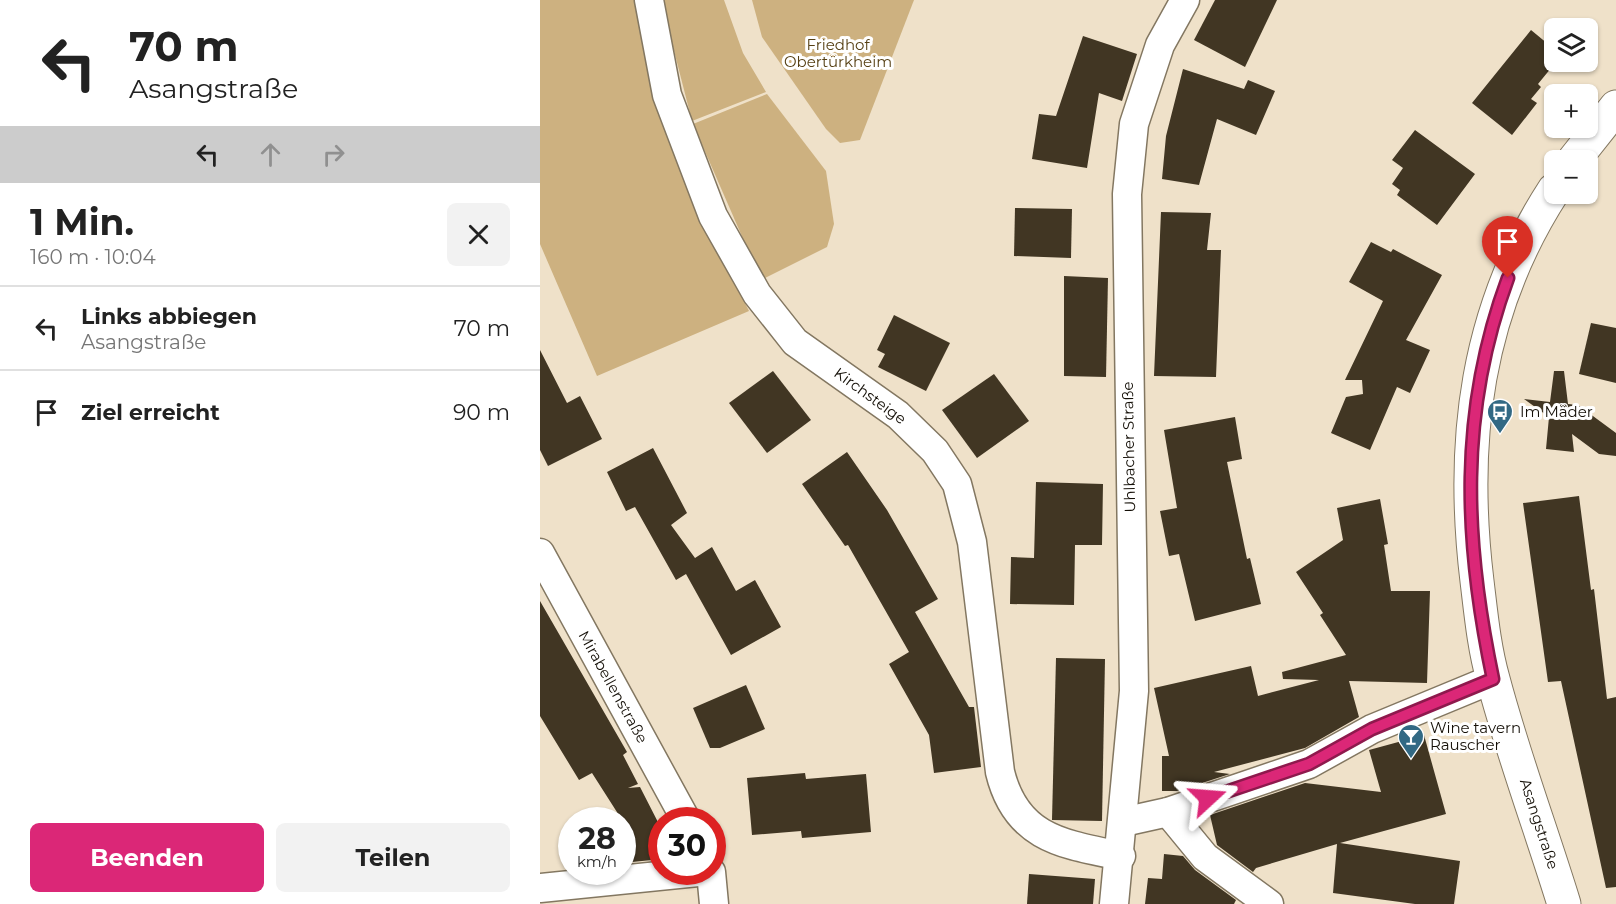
<!DOCTYPE html>
<html lang="de">
<head>
<meta charset="utf-8">
<style>
  :root { --surface:#fff; --page:#f2f2f2; --text:#222; --muted:#767676; --line:#e0e0e0; --accent:#db2777 }
  body { margin:0; font-family:Montserrat,sans-serif; background:var(--page); color:var(--text); height:100vh; display:flex; flex-direction:column; font-size:22px; white-space:nowrap }
  * { box-sizing:border-box; margin:0 }
  p { font-size:20px; color:var(--muted) }
  .icon { flex:none; width:33px; height:33px; fill:none; stroke:currentColor; stroke-width:2; stroke-linecap:round; stroke-linejoin:round }
  .map { position:relative; flex:1; overflow:hidden }
  .panel { display:flex; flex-direction:column; background:var(--surface); width:540px }
  .panel>* { flex:none }
  .banner { background:#fff; color:var(--text); overflow:hidden }
  .tools { position:absolute; left:1004px; top:18px; display:grid; gap:12px }
  .tools a { display:grid; place-items:center; width:54px; height:54px; border-radius:9px; background:var(--surface); box-shadow:0 2px 4px #0004; font-size:30px }
  .speed { position:absolute; left:18px; top:807px; display:flex; gap:12px; font-size:30px; font-weight:700; text-align:center }
  .speed>* { display:grid; place-content:center; width:78px; height:78px; border-radius:50%; background:var(--surface); box-shadow:0 2px 4px #0004; line-height:1 }
  .speed small { font-size:15px; font-weight:400 }
  .speed .limit { border:9px solid #d22; background:#fff; color:#111 }
  .pin { position:absolute; display:grid; place-items:center; width:51px; height:51px; color:#fff; margin:-62px -26px; border-radius:50% 50% 50% 0; rotate:-45deg; box-shadow:0 0 6px #0007 }
  .pin .icon { rotate:45deg }
  .me { position:absolute; width:66px; margin:-33px; rotate:71deg; stroke-linejoin:round; filter:drop-shadow(0 0 4px #0008) }
  .turn { display:flex; align-items:center; gap:21px; height:126px; padding:0 30px; font-size:27px }
  .turn .icon { width:78px; height:78px; stroke-width:2.5 }
  .turn b { display:block; font-size:42px; line-height:51px }
  .lanes { display:flex; align-items:center; height:57px; padding:0 30px; background:#0003; justify-content:center; gap:30px; direction:ltr }
  .lanes .off { opacity:.35 }
  .round { display:grid; place-items:center; flex:none; width:63px; height:63px; border-radius:9px; background:var(--page) }
  .headline { display:flex; align-items:center; justify-content:space-between; height:102px; padding:0 30px }
  h1 { font-size:36px; font-weight:700; line-height:45px }
  .cta { display:flex; gap:12px; margin-top:auto; padding:12px 30px }
  .cta a { flex:1; height:69px; border-radius:9px; background:var(--accent); color:#fff; font-size:24px; font-weight:700; line-height:69px; text-align:center }
  .cta a+a { background:var(--page); color:var(--text) }
  ul { padding:0; list-style:none }
  li { display:flex; align-items:center; gap:18px; height:84px; padding:0 30px; border-top:2px solid var(--line) }
  li div { flex:1 }
  li b { display:block; font-size:22px }
  li em { font-style:normal }
  main { display:flex; flex:1; min-height:0 }
  .map>svg:first-child { display:block }
  .green { fill:#cdb180 }
  .building { fill:#413623 }
  .lines { fill:none; stroke-linecap:round; stroke-linejoin:round }
  .minor-casing { stroke:#837761; stroke-width:31 }
  .tertiary-casing { stroke:#837761; stroke-width:35 }
  .minor { stroke:#fff; stroke-width:28 }
  .tertiary { stroke:#fff; stroke-width:33 }
  .route-casing { stroke:#8e194d; stroke-width:15 }
  .route { stroke:#db2777; stroke-width:10 }
  .labels { text-anchor:middle; stroke-width:6; stroke-linejoin:round; paint-order:stroke }
  .park-label { font-size:15px; fill:#553f13; stroke:#fff }
  .street-label { font-size:15px; fill:#140f07; stroke:#fff }
  .poi-label { font-size:15px; fill:#140f07; stroke:#fff; text-anchor:start }
</style>
</head>
<body>
<main>
<section class="panel">
<div class="banner">
<div class="turn"><svg class="icon" aria-label="left" viewBox="0 0 24 24"><path d="M17 20v-9H6M10 6l-5 5 5 5"/></svg><div><b>70 m</b>Asangstraße</div></div>
<div class="lanes"><svg class="icon" aria-label="left" viewBox="0 0 24 24"><path d="M17 20v-9H6M10 6l-5 5 5 5"/></svg><svg class="icon off" aria-label="ahead" viewBox="0 0 24 24"><path d="M12 20V5M6 11l6-6 6 6"/></svg><svg class="icon off" aria-label="right" viewBox="0 0 24 24"><path d="M7 20v-9h11M14 6l5 5-5 5"/></svg></div>
</div>
<div class="headline"><div><h1>1 Min.</h1><p>160 m · 10:04</p></div><a class="round"><svg class="icon" aria-label="close" viewBox="0 0 24 24"><path d="M6 6l12 12M18 6L6 18"/></svg></a></div>
<ul>
<li><svg class="icon" aria-label="left" viewBox="0 0 24 24"><path d="M17 20v-9H6M10 6l-5 5 5 5"/></svg><div><b>Links abbiegen</b><p>Asangstraße</p></div><em>70 m</em></li>
<li><svg class="icon" aria-label="arrive" viewBox="0 0 24 24"><path d="M6 21V4h12l-3 4 3 4H6"/></svg><div><b>Ziel erreicht</b></div><em>90 m</em></li>
</ul>
<div class="cta"><a>Beenden</a><a>Teilen</a></div>
</section>
<div class="map">
<svg width="1076" height="904" viewBox="0 0 1076 904">
  <rect width="100%" height="100%" fill="#efe1c9"/>
  <g class="green">
    <path d="M 0,0 L 99,0 L 163,219 L 209,311 L 57,376 L 0,244 Z"/>
    <path d="M 121,0 L 184,0 L 203,53 L 226,92 L 152,121 Z"/>
    <path d="M 212,0 L 374,0 L 320,140 L 300,143 L 286,129 L 222,37 Z"/>
    <path d="M 227,94 L 286,171 L 294,224 L 287,247 L 221,280 L 153,124 Z"/>
  </g>
  <g class="building">
    <path d="M 675,0 L 737,0 L 705,67 L 654,40 Z"/>
    <path d="M 991,30 L 1014,49 L 1014,62 L 1016,62 L 998,84 L 1001,87 L 991,99 L 997,103 L 972,135 L 932,103 Z"/>
    <path d="M 543,36 L 597,54 L 582,101 L 559,93 L 547,168 L 492,159 L 499,114 L 516,116 Z"/>
    <path d="M 643,69 L 704,89 L 708,80 L 735,91 L 716,135 L 677,119 L 659,185 L 622,179 L 626,136 Z"/>
    <path d="M 875,130 L 935,174 L 897,225 L 857,195 L 860,190 L 852,184 L 863,168 L 852,160 Z"/>
    <path d="M 475,208 L 532,209 L 531,258 L 474,256 Z"/>
    <path d="M 621,212 L 671,213 L 667,250 L 681,250 L 676,377 L 614,376 Z"/>
    <path d="M 831,242 L 851,252 L 853,249 L 902,275 L 866,340 L 890,350 L 870,393 L 857,387 L 830,450 L 791,433 L 806,397 L 823,394 L 822,380 L 805,380 L 843,301 L 809,282 Z"/>
    <path d="M 524,276 L 568,278 L 566,377 L 524,376 Z"/>
    <path d="M 354,315 L 410,343 L 386,391 L 338,367 L 345,354 L 337,350 Z"/>
    <path d="M 1051,323 L 1076,328 L 1076,383 L 1039,374 Z"/>
    <path d="M 0,350 L 27,403 L 40,396 L 62,439 L 8,466 L 0,450 Z"/>
    <path d="M 233,371 L 271,420 L 227,453 L 189,403 Z"/>
    <path d="M 1014,371 L 1024,371 L 1028,404 L 1038,405 L 1076,433 L 1076,456 L 1059,454 L 1032,434 L 1034,452 L 1006,449 L 1009,417 L 984,399 L 1010,402 Z"/>
    <path d="M 454,374 L 489,421 L 437,458 L 402,410 Z"/>
    <path d="M 695,417 L 702,459 L 687,462 L 707,559 L 710,558 L 721,604 L 655,621 L 639,554 L 629,556 L 620,511 L 637,508 L 624,430 Z"/>
    <path d="M 113,448 L 147,513 L 131,525 L 155,558 L 172,547 L 196,591 L 215,580 L 241,627 L 191,655 L 146,574 L 136,580 L 95,507 L 86,511 L 67,472 Z"/>
    <path d="M 307,452 L 347,510 L 398,599 L 375,612 L 429,707 L 434,707 L 441,767 L 394,773 L 389,735 L 349,664 L 369,652 L 308,545 L 305,546 L 262,484 Z"/>
    <path d="M 496,482 L 563,484 L 562,545 L 535,545 L 534,605 L 470,604 L 471,557 L 494,558 Z"/>
    <path d="M 1039,496 L 1051,590 L 1054,589 L 1067,699 L 1076,697 L 1076,887 L 1066,888 L 1021,681 L 1008,682 L 983,503 Z"/>
    <path d="M 840,499 L 848,544 L 844,545 L 851,591 L 890,591 L 887,683 L 809,681 L 819,717 L 765,748 L 674,772 L 690,774 L 637,791 L 622,791 L 622,756 L 629,756 L 614,688 L 711,666 L 718,696 L 779,680 L 743,679 L 742,672 L 806,655 L 780,615 L 783,613 L 756,572 L 803,540 L 797,508 Z"/>
    <path d="M 0,601 L 87,752 L 83,755 L 98,784 L 88,788 L 100,787 L 122,830 L 122,859 L 82,863 L 82,820 L 52,773 L 39,780 L 0,716 Z"/>
    <path d="M 516,658 L 565,659 L 562,821 L 512,820 Z"/>
    <path d="M 206,685 L 225,729 L 180,748 L 170,748 L 153,708 Z"/>
    <path d="M 884,735 L 906,814 L 800,843 L 920,861 L 914,904 L 875,904 L 793,893 L 797,844 L 716,868 L 713,872 L 677,845 L 670,815 L 765,783 L 841,792 L 829,750 Z"/>
    <path d="M 265,773 L 266,779 L 326,774 L 331,832 L 262,838 L 261,831 L 212,835 L 207,778 Z"/>
    <path d="M 624,854 L 643,856 L 655,870 L 696,900 L 694,904 L 605,904 L 608,878 L 622,879 Z"/>
    <path d="M 489,874 L 555,879 L 553,904 L 487,904 Z"/>
  </g>
  <g class="lines">
    <defs>
      <g id="minor">
        <path d="M 109,0 L 127,95 L 173,216 L 217,294 L 255,342 L 358,415 L 395,451 L 417,484 L 432,542 L 460,772 C 476,838 522,844 581,856"/>
        <path d="M 0,553 L 146,820"/>
        <path d="M 628,812 L 665,857 L 729,904"/>
        <path d="M 583,822 L 628,812 L 769,764 L 832,729 L 953,679"/>
        <path d="M 171,872 L 174,904"/>
        <path d="M 0,888 L 158,872"/>
        <path d="M 574,904 L 594,691 L 587,194 L 594,124 L 620,45 L 645,0"/>
      </g>
      <g id="tertiary">
        <path d="M 1034,160 L 1076,107"/>
        <path d="M 1014,190 C 936,310 920,441 937,581 C 941,614 944,647 953,679 C 973,755 1001,829 1024,904"/>
      </g>
    </defs>
    <use href="#minor" class="minor-casing"/>
    <use href="#tertiary" class="tertiary-casing"/>
    <use href="#minor" class="minor"/>
    <use href="#tertiary" class="tertiary"/>
  </g>
  <g class="lines">
    <defs>
      <path id="route" d="M 668,798 L 769,764 L 832,729 L 953,679 C 924,541 918,413 968,278"/>
    </defs>
    <use href="#route" class="route-casing"/>
    <use href="#route" class="route"/>
  </g>
  <defs>
    <symbol id="bus-pin" viewBox="-11 -11 22 30"><path d="M0 17L-7.5 6A9.5 9.5 0 1 1 7.5 6Z" fill="#326984" stroke="#fff"/><path d="M-5-6H5V4H4V6H2V4H-2V6H-4V4H-5ZM-3.5-4V0h7V-4ZM-3.5 1.2v1.5H-2V1.2ZM2 1.2v1.5H3.5V1.2Z" fill="#fff"/></symbol>
    <symbol id="bar-pin" viewBox="-11 -11 22 30"><path d="M0 17L-7.5 6A9.5 9.5 0 1 1 7.5 6Z" fill="#326984" stroke="#fff"/><path d="M-6-5H6L.8 .8V4.5H3.5V6h-7V4.5H-.8V.8Z" fill="#fff"/></symbol>
  </defs>
  <g fill-rule="evenodd">
    <use href="#bus-pin" x="945" y="397" width="30" height="40"/>
    <use href="#bar-pin" x="856" y="722" width="30" height="40"/>
  </g>
  <g class="labels">
    <g class="park-label">
      <text x="298" y="50">Friedhof<tspan x="298" dy="17">Obertürkheim</tspan></text>
    </g>
    <g class="street-label">
      <text transform="translate(330 396) rotate(36)" y="5">Kirchsteige</text>
      <text transform="translate(589 447) rotate(-91)" y="5">Uhlbacher Straße</text>
      <text transform="translate(73 687) rotate(61)" y="5">Mirabellenstraße</text>
      <text transform="translate(999 824) rotate(72)" y="5">Asangstraße</text>
    </g>
    <g class="poi-label">
      <text x="980" y="417">Im Mäder</text>
      <text x="890" y="733">Wine tavern<tspan x="890" dy="17">Rauscher</tspan></text>
    </g>
  </g>
</svg>
<div class="tools">
<a><svg class="icon" aria-label="layers" viewBox="0 0 24 24"><path d="M12 4l9 5-9 5-9-5zM3 14l9 5 9-5"/></svg></a>
<a>+</a>
<a>−</a>
</div>
<div class="speed"><div>28<small>km/h</small></div><div class="limit">30</div></div>
<div class="pin" style="left:968px;top:278px;background:#d93025"><svg class="icon" aria-label="arrive" viewBox="0 0 24 24"><path d="M6 21V4h12l-3 4 3 4H6"/></svg></div>
<svg class="me" style="left:668px;top:798px" viewBox="-20 -20 40 40"><path d="M0-17L14 15 0 8-14 15z" fill="#db2777" stroke="#fff" stroke-width="4"/></svg>
</div>
</main>
</body>
</html>
